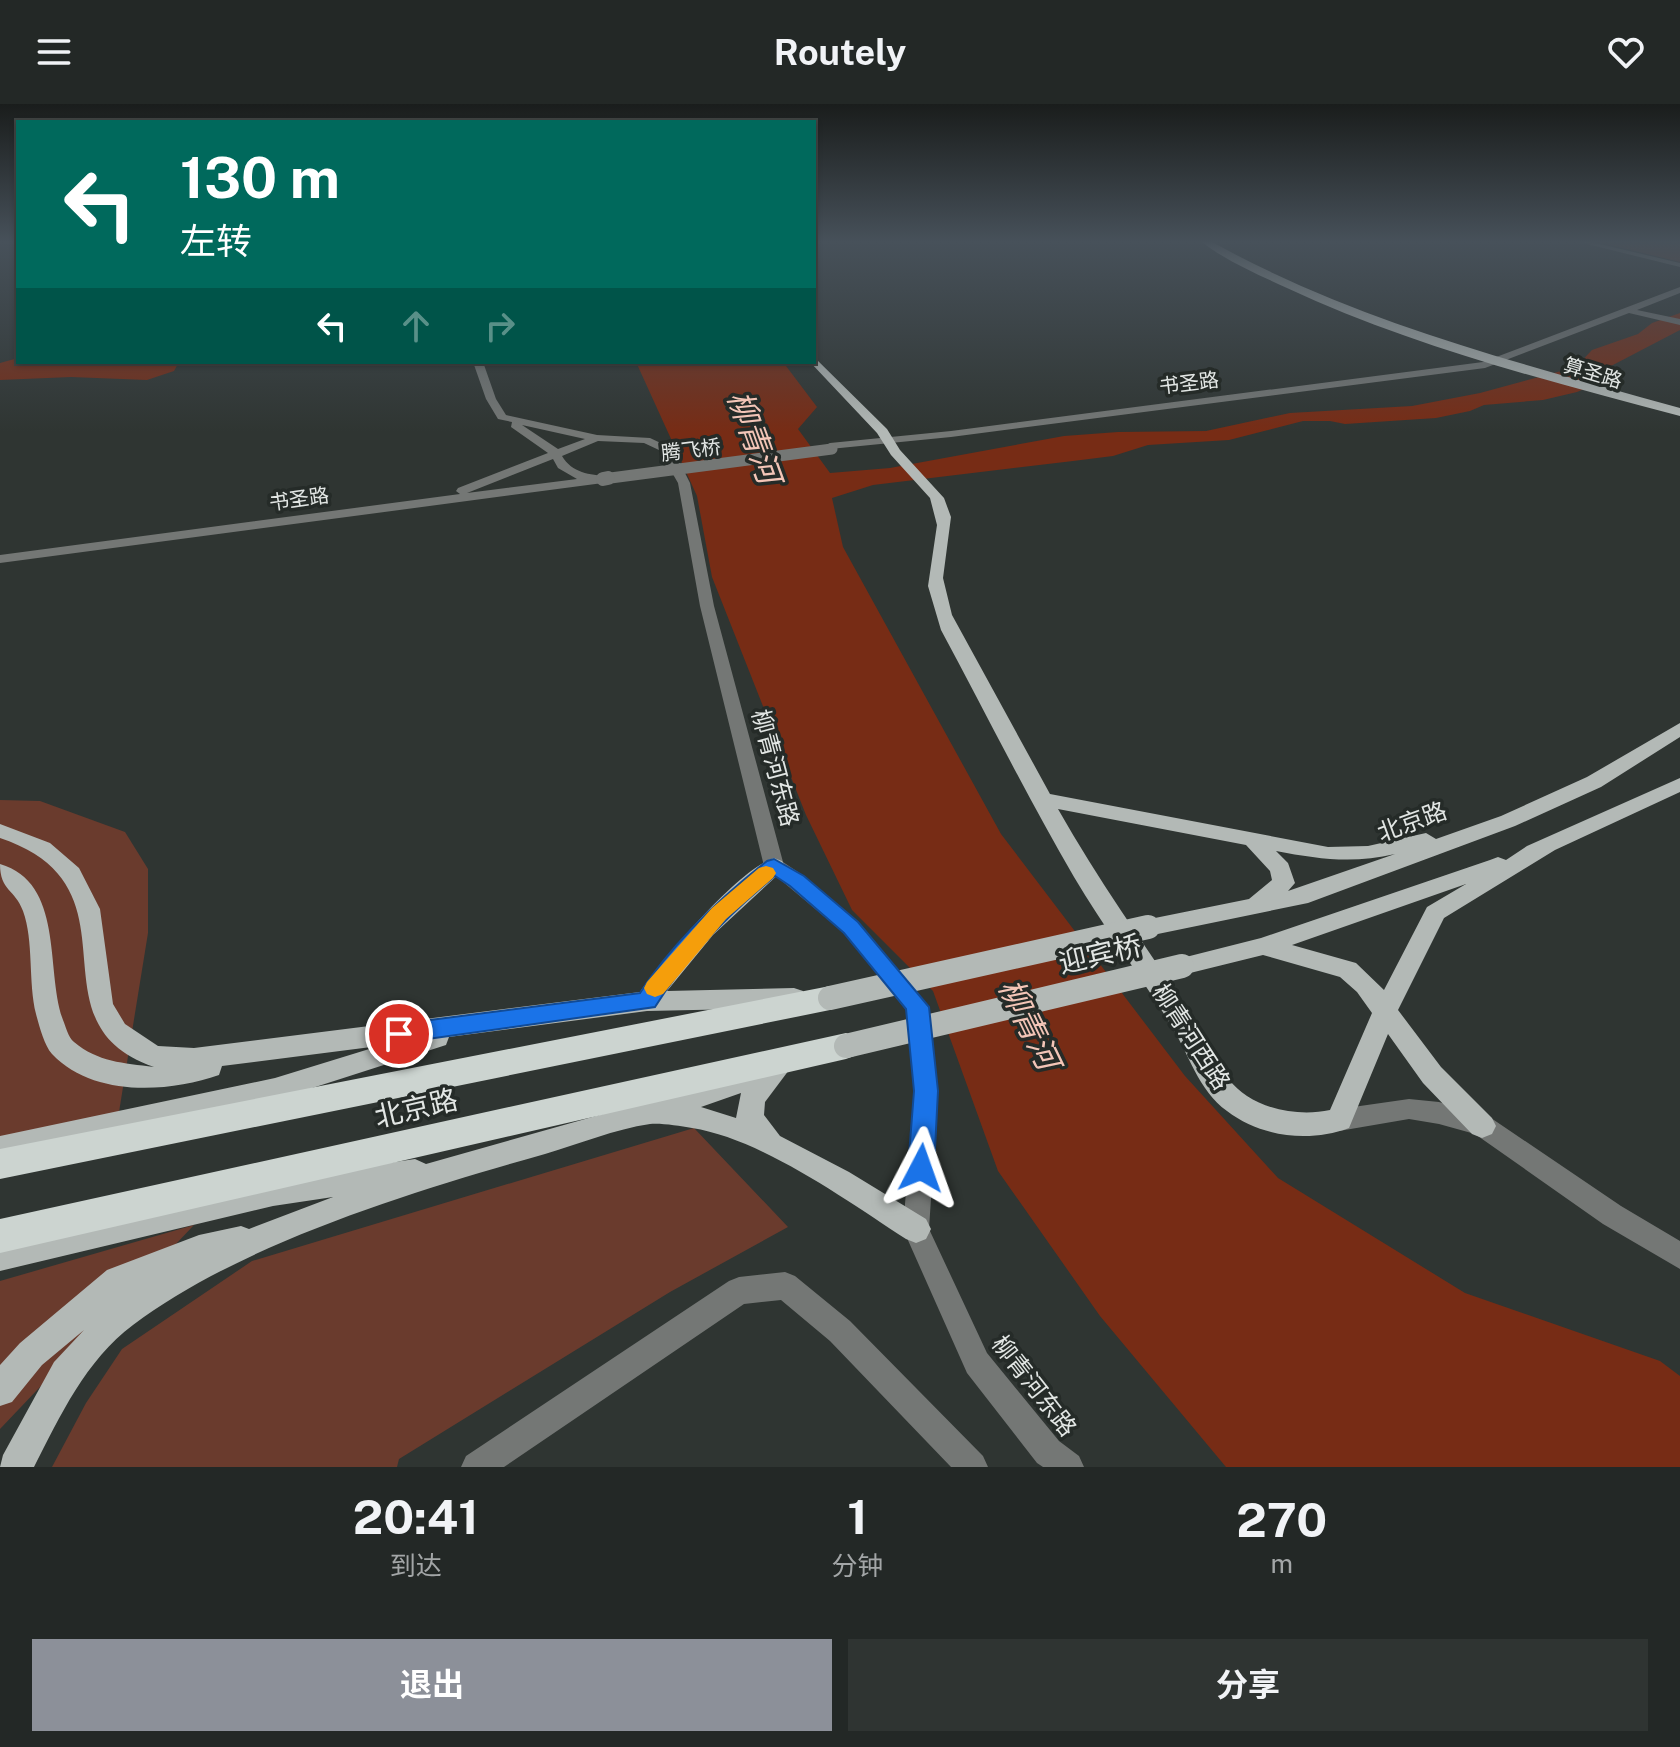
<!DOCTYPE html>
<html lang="zh">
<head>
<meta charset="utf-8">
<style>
  :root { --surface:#232826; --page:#2f3432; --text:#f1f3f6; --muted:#a3a6a7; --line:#404443; --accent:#8c9099 }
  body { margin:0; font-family:"Public Sans","Noto Sans SC",sans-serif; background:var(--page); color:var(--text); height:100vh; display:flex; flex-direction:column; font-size:30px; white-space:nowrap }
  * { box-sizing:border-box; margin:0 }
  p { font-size:26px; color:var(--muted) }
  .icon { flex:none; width:44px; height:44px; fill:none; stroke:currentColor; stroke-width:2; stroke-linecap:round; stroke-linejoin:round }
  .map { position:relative; height:1363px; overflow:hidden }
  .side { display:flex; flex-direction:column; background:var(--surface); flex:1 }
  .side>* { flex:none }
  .hud { position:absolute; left:16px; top:16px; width:800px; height:244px; border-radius:0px; box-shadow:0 2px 6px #0004,0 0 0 2px var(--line); background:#00695c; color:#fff; overflow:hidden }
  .pin { position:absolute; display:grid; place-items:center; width:68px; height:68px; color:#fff; margin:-34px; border:4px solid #fff; border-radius:50%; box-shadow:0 2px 8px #0007 }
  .me { position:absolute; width:88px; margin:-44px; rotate:4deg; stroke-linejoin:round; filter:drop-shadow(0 0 6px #0008) }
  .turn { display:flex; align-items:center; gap:28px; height:168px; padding:0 32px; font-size:36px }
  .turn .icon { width:104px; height:104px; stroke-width:2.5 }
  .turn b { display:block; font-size:56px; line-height:68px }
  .lanes { display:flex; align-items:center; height:76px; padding:0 32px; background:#0003; justify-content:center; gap:40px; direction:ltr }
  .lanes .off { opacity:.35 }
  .eta { display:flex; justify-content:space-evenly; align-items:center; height:136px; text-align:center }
  .eta b { font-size:48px; font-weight:700; line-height:56px }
  .button { display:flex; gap:16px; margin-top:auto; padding:16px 32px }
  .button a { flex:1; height:92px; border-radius:0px; background:var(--accent); color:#fff; font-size:32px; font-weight:700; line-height:92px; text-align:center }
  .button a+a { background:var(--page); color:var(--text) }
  header { display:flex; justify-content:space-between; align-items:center; height:104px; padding:0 32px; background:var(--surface); font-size:36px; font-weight:700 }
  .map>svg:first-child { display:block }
  .green { fill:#6a3b2d }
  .water { fill:#772c15 }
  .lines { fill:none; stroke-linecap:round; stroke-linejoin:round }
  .minor { fill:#747775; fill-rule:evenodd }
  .major { fill:#b3b9b6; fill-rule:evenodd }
  .highway { fill:#ccd4d0; fill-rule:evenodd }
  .minor-bridge-far1 { stroke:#747775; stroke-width:11 }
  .minor-bridge { stroke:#747775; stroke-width:14 }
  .major-bridge { stroke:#b3b9b6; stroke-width:24 }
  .route { fill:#1a73e8; stroke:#114b97; stroke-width:2 }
  .slow { fill:#f59e0b }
  .labels { text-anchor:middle; stroke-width:7; stroke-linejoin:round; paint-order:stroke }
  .far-street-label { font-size:20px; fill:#e2e6e4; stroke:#252b28 }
  .street-label { font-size:24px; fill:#e2e6e4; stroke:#252b28 }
  .near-street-label { font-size:28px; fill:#e2e6e4; stroke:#252b28 }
  .near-water-label { font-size:32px; font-style:italic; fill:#f3c5b7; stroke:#252b28 }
</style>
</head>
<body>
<header><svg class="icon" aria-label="menu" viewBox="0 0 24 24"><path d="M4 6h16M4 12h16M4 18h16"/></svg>Routely<svg class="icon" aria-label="heart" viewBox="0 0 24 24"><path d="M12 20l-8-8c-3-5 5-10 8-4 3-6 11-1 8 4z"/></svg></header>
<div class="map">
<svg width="1680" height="1363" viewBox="0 0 1680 1363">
  <rect width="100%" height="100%" fill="#2f3532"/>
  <g class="green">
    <path d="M 1598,138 L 1680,138 L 1680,158 Z"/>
    <path d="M 0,696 L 40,697 L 125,728 L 148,765 L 148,829 L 119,1008 L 0,1036 Z"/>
    <path d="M 694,1024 L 788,1123 L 670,1188 L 399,1355 L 397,1363 L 52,1363 L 86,1299 L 122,1245 L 252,1157 Z"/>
    <path d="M 194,1121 L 0,1325 L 0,1177 Z"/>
  </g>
  <g class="water">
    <path d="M 1680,209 L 1680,226 L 1611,262 L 1612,273 L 1577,288 L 1543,296 L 1484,301 L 1470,307 L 1436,314 L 1345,320 L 1330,317 L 1303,317 L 1229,336 L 1148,341 L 1113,352 L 1073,357 L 873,381 L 832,394 L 843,443 L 1001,730 L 1185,972 L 1278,1074 L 1465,1189 L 1660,1257 L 1680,1272 L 1680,1363 L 1226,1363 L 1100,1212 L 998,1067 L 933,887 L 852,806 L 806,711 L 712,473 L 697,392 L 636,258 L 783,258 L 817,303 L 798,325 L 830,369 L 890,364 L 1064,332 L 1118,328 L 1206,327 L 1290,309 L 1412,302 L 1480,289 L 1576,263 L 1592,246 L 1638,230 L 1652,219 Z"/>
    <path d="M 18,254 L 18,258 L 37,262 L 62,258 L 179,258 L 174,267 L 147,276 L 71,273 L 0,276 L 0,259 Z"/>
  </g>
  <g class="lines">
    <g class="minor">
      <path d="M 1579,138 L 1591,138 L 1680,159 L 1680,163 Z"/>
      <path d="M 1680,183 L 1680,189 L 1637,206 L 1680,215 L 1680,221 L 1629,209 L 1485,264 L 951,333 L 830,345 L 824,342 L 830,339 L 951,327 L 1483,258 Z"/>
      <path d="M 473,258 L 483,258 L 496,295 L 506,311 L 597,331 L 650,334 L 667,342 L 679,357 L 690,379 L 714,502 L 783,758 L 804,772 L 858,819 L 928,903 L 938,987 L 929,1125 L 987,1249 L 1059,1337 L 1079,1352 L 1084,1363 L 1043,1363 L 1037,1359 L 967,1269 L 903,1125 L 914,987 L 906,906 L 844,829 L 764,762 L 700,502 L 678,379 L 659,346 L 644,339 L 598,337 L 562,352 C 572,369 590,371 607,372 L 609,375 L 603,379 L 0,459 L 0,451 L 460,390 L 456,387 L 458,384 L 548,349 L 511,323 L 512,318 L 498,315 L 486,295 ZM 522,321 L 585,335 L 558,345 ZM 553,355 L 558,364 L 577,375 L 467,389 Z"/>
      <path d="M 1409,995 L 1439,998 L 1491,1014 L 1621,1102 L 1680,1137 L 1680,1165 L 1603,1120 L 1475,1030 L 1439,1020 L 1409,1015 L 1339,1027 L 1330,1024 L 1327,1016 L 1330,1008 L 1339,1005 Z"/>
      <path d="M 785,1168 L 795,1172 L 850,1217 L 983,1352 L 988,1363 L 951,1363 L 830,1237 L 781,1196 L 744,1200 L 504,1363 L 461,1363 L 466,1352 L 729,1177 L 739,1173 Z"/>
    </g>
    <g class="major">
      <path d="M 1202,138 L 1212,138 C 1359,219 1519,259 1680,304 L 1680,312 C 1548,277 1411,242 1287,184 C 1259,171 1226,157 1202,138 Z"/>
      <path d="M 814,253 L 887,325 L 900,346 L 944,394 L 951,413 L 943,474 L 952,511 L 1050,690 L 1328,743 L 1368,742 L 1426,729 L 1436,735 L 1501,712 L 1587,673 L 1680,619 L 1680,633 L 1601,683 L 1515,722 L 1308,799 L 1148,832 L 1140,829 L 1136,823 L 1140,817 L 1249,795 L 1272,776 L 1270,767 L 1246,741 L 1058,705 C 1098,776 1144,840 1189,907 C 1208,936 1217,972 1247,992 C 1270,1007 1303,1012 1330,1006 L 1372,909 L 1357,888 L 1340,873 L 1263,851 L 1182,871 L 1174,868 L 1170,862 L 1174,856 L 1261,834 L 1490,756 L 1498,753 L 1506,756 L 1527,742 L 1680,674 L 1680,688 L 1555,746 L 1444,814 L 1398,906 L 1441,963 L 1492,1014 L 1496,1022 L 1492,1030 L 1482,1034 L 1472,1030 L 1423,979 L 1388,930 L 1349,1024 C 1309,1039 1261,1033 1227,1007 C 1198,986 1189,950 1171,921 C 1140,871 1104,824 1074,773 C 1027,692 985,608 941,526 L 928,482 L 937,421 L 930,394 L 891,351 L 877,329 L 810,258 L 814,258 ZM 1276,747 C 1318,755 1353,760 1395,750 L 1288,787 L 1295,779 L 1288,759 ZM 1466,780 L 1427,803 L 1384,886 L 1356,859 L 1292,841 Z"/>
      <path d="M 0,720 L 50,739 L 79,764 L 100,805 L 113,900 L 125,920 L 158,942 L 194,944 L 640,888 C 662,856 738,765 774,754 L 782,757 L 785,762 L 782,767 L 713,831 L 667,887 L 794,884 L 803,887 L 806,894 L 803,901 L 794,904 L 647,907 L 449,933 L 446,941 L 275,996 L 0,1056 L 0,1032 L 275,974 L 379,942 L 222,962 L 219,971 C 167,989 93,993 52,950 C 44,941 39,921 36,910 C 28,878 34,837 23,807 C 15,785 0,787 0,760 C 65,779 45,867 63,916 C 66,923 68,933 74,938 C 98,958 123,959 154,963 C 25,919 147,783 0,734 Z"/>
      <path d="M 776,955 L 785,958 L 789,966 L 765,998 L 764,1011 L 780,1032 L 849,1068 L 926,1115 L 931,1125 L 926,1135 L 916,1139 L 906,1135 C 846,1096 762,1035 692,1024 C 679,1022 662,1019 650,1020 C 615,1025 579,1040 545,1050 C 414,1087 242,1139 133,1221 C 86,1256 60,1312 34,1363 L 0,1363 L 3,1351 L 54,1258 L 84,1226 L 42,1261 L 12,1298 L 0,1302 L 0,1261 L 20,1239 L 107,1166 L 199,1131 L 241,1122 L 249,1125 L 333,1093 L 273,1102 L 0,1167 L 0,1139 L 273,1076 L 415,1055 L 426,1060 L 649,997 L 752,963 L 760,966 L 767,958 ZM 741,989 L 736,1014 L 701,1003 Z"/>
    </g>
    <g class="highway">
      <path d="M 830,882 L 840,886 L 845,894 L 840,902 L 830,906 L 0,1075 L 0,1045 Z"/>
      <path d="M 846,929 L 857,933 L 861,942 L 857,951 L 846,955 L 0,1149 L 0,1115 Z"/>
    </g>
    <path class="minor-bridge-far1" d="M 603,375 L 832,345"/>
    <path class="minor-bridge" d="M 603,375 L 608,374"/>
    <g class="major-bridge">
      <path d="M 830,894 L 1148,823"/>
      <path d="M 846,942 L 1182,862"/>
    </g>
  </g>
  <linearGradient id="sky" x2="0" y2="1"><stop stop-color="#1a1d1c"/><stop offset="0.42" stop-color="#47515a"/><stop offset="1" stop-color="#47515a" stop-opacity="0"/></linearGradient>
  <rect width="1680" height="328" fill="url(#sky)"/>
  <path class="route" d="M 774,755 L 804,772 L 858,818 L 929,903 L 938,987 L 934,1064 L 930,1072 L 921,1076 L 912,1072 L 908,1064 L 914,987 L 906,905 L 844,829 L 790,782 L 775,772 C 729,810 686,853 655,903 L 399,939 L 391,936 L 387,930 L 391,923 L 399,920 L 640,889 C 673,838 719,795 767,757 Z"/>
  <path class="slow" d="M 766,762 L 773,764 L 776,769 L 773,774 L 726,815 L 663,890 L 655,893 L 647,890 L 644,884 L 647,878 L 712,804 L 759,764 Z"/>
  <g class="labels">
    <g class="far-street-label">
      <text transform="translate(1593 269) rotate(17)" y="7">算圣路</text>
      <text transform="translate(1189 279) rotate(-7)" y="7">书圣路</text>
      <text transform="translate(691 346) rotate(-7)" y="7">腾飞桥</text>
      <text transform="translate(299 395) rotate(-8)" y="7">书圣路</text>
    </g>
    <g class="street-label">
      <text transform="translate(775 664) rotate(75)" y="8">柳青河东路</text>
      <text transform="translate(1412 718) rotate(-20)" y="8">北京路</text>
      <text transform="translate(1191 933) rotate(57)" y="8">柳青河西路</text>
      <text transform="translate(1034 1282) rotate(52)" y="8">柳青河东路</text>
    </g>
    <g class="near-street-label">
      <text transform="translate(1100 850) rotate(-13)" y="10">迎宾桥</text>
      <text transform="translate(416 1004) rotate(-13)" y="10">北京路</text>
    </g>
    <g class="near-water-label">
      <text transform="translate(754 333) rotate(70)" y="11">柳青河</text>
      <text transform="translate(1029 920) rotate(64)" y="11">柳青河</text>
    </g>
  </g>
</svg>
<div class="pin" style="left:399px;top:930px;background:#d93025"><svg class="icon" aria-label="arrive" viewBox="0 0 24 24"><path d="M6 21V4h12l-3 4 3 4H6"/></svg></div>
<svg class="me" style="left:921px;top:1064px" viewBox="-20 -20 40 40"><path d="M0-17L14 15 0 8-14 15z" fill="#1a73e8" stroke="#fff" stroke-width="4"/></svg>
<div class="hud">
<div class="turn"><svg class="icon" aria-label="left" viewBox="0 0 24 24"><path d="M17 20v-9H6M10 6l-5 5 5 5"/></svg><div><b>130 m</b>左转</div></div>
<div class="lanes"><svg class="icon" aria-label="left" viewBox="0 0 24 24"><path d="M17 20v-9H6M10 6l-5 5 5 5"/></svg><svg class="icon off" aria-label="ahead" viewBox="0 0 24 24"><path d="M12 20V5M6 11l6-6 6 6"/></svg><svg class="icon off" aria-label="right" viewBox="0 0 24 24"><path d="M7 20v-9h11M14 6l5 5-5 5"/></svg></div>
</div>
</div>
<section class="side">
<div class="eta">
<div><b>20:41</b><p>到达</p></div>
<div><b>1</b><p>分钟</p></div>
<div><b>270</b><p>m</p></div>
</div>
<div class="button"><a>退出</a><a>分享</a></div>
</section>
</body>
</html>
